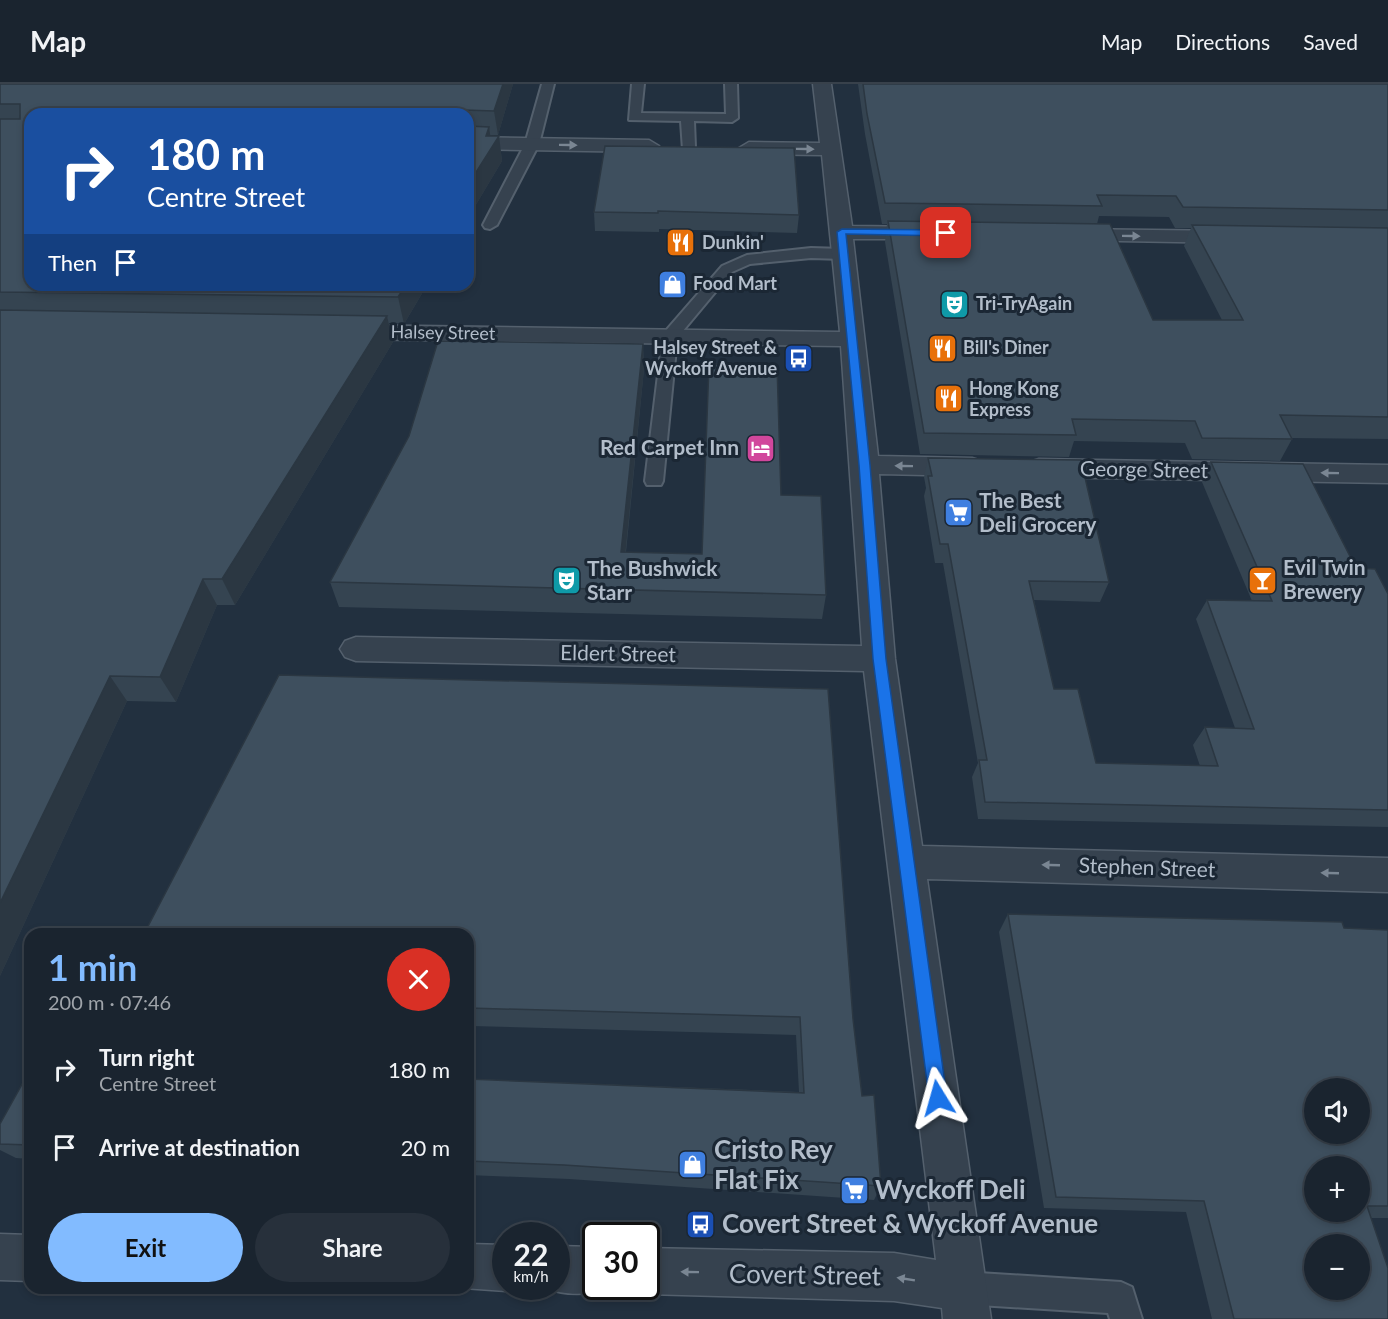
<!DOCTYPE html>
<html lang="en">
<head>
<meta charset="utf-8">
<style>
  :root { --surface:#1a242f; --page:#27303b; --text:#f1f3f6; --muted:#9fa4aa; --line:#38414b; --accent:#82bbff }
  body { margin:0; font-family:Lato,sans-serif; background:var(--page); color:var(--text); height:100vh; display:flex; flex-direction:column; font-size:22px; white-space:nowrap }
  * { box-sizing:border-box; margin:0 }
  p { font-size:20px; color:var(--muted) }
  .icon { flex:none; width:33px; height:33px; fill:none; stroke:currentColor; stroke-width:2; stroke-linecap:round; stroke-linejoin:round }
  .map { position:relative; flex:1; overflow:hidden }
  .details { position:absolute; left:24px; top:844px; width:450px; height:366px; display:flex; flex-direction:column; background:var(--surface); border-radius:18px; box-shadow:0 3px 9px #0003,0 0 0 2px var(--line) }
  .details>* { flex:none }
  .hud { position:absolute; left:24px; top:24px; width:450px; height:183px; border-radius:18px; box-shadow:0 3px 9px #0003,0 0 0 2px var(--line); background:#1a4fa0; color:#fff; overflow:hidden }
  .tools { position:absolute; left:1304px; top:994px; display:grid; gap:12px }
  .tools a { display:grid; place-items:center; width:66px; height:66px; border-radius:50%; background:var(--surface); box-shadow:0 3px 9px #0003,0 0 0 2px var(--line); font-size:30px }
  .speed { position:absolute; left:492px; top:1138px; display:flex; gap:12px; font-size:30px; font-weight:700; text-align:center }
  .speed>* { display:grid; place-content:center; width:78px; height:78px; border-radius:50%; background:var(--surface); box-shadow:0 3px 9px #0003,0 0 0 2px var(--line); line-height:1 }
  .speed small { font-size:15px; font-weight:400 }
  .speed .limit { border:3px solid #111; border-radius:9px; background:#fff; color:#111 }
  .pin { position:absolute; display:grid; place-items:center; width:51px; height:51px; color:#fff; margin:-26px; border-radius:12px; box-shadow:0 3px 9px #0006 }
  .me { position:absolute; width:66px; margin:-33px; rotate:352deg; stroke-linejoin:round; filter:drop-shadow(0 0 4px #0008) }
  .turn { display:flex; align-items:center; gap:21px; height:126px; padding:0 24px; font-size:27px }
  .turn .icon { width:78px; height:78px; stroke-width:2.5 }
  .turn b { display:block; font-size:42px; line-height:51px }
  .then { display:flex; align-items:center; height:57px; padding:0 24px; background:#0003; gap:12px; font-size:22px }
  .round { display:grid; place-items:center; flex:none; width:63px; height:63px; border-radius:32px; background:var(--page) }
  .head { display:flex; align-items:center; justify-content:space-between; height:102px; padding:0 24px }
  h1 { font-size:36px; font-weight:700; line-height:45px; color:var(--accent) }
  .primary-button { display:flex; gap:12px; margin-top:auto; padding:12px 24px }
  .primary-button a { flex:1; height:69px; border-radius:36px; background:var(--accent); color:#111; font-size:24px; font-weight:700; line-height:69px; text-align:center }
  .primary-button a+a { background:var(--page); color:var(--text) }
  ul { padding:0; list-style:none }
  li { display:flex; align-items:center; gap:18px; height:78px; padding:0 24px }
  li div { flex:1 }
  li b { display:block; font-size:22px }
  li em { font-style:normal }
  header { display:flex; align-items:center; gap:36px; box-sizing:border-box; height:84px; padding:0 30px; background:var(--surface); border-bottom:2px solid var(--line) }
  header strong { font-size:28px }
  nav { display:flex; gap:33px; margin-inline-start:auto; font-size:21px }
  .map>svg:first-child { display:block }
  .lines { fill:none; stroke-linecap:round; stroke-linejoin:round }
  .service-casing { stroke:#54606d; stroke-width:4 }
  .minor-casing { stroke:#54606d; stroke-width:3 }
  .service { fill:#36424f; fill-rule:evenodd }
  .minor { fill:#36424f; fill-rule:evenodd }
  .wall { fill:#354451; fill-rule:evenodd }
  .shaded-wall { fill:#2b3742 }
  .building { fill:#3e4f5e; stroke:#2b3742; stroke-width:1.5; fill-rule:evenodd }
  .oneway { fill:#7a8693 }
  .route { fill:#1a73e8; stroke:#114b97; stroke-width:1.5 }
  .labels { text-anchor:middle; stroke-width:6; stroke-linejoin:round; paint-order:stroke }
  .far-poi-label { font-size:18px; font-weight:bold; fill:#b2bdca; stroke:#1b2734; text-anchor:start }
  .far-street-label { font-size:18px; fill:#b2bdca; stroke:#1b2734 }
  .poi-label { font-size:21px; font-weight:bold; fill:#b2bdca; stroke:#1b2734; text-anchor:start }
  .street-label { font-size:21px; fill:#b2bdca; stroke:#1b2734 }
  .near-poi-label { font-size:26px; font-weight:bold; fill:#b2bdca; stroke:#1b2734; text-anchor:start }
  .near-street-label { font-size:26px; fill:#b2bdca; stroke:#1b2734 }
</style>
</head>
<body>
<header>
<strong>Map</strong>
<nav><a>Map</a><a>Directions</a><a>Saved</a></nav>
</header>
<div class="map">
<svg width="1388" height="1235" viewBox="0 0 1388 1235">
  <rect width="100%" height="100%" fill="#22303f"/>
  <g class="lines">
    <defs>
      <g id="service">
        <path d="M 542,0 L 554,0 L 539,60 L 497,141 L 490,145 L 485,144 L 483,141 L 525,60 Z"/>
        <path d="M 632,0 L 644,0 L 641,29 L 726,30 L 725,0 L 737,0 L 738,34 L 732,38 L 694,37 L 695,63 L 688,67 L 683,66 L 681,37 L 629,36 Z"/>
        <path d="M 811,164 L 843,165 L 851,170 L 843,175 L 811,174 L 750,180 L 732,188 L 677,254 L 663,397 L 661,401 L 647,401 L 645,397 L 663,250 L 722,182 L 747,171 Z"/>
        <path d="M 963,1188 L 1121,1198 L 1132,1203 L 1142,1235 L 1110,1235 L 1108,1229 L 963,1220 L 952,1215 L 947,1204 L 952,1193 Z"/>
      </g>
      <g id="minor">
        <path d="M 813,0 L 831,0 L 852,142 L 930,143 L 938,144 L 941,149 L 938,154 L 930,155 L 853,155 L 878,372 L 972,374 L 982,377 L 986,383 L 982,389 L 972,392 L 879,390 L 895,575 L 922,762 L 1388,774 L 1388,808 L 927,795 L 991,1235 L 943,1235 L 942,1224 L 894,1217 L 646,1210 L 629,1203 L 646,1203 L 646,1164 L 894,1169 L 936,1176 L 864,587 L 356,577 L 345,573 L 340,565 L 345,557 L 356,553 L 862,562 L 841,262 L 345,255 L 337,253 L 333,248 L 337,243 L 345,241 L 840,248 L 822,71 L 749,70 L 739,64 L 749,58 L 820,59 Z"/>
        <path d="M 468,53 L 649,56 L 659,62 L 649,68 L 468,65 Z"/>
        <path d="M 1071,145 L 1233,147 L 1241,148 L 1244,153 L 1241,158 L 1233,159 L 1063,156 L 1060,151 L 1063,146 Z"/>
        <path d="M 1039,375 L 1388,381 L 1388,399 L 1039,393 L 1029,390 L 1025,384 L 1029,378 Z"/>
        <path d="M 0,1150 L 30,1151 L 30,1197 L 0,1196 Z"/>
        <path d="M 468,1160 L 506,1161 L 506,1203 L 517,1203 L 506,1207 L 463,1204 L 468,1204 Z"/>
        <path d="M 556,1162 L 596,1163 L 596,1203 L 612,1203 C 590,1212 564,1212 543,1203 L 556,1203 Z"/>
      </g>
    </defs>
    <use href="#service" class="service-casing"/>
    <use href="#minor" class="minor-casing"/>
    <use href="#service" class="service"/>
    <use href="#minor" class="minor"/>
  </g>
  <g class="wall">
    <path d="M 0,0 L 513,0 L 498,51 L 490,51 L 490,52 L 499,52 L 502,77 L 468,134 L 468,30 L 30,30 L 30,201 L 427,201 L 404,240 L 389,239 L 393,258 L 235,521 L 217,521 L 176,618 L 127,617 L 0,892 Z"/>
    <path d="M 858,0 L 1388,0 L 1388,355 L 1291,354 L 1292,355 L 1280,377 L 1192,375 L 1185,359 L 1074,357 L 1069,373 L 920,370 L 885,158 L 887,140 L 882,140 L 865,50 ZM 1099,132 L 1169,133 L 1175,144 L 1191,144 L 1184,162 L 1222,236 L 1153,236 L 1097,140 Z"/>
    <path d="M 605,62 L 799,131 L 797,149 L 659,145 L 659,148 L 595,147 L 594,128 Z"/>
    <path d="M 643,260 L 644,285 L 626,468 L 702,470 L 781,411 L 826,511 L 822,535 L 339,523 L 330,498 Z"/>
    <path d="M 928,374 L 1109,498 L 1100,518 L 1034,516 L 1054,605 L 1096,679 L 1200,682 L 1193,661 L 1205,643 L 1235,644 L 1196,535 L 1207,516 L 1252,517 L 1202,398 L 1211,378 L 1356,484 L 1388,510 L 1388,743 L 978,735 L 972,693 L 978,679 L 943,479 L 935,479 L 924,412 L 926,404 L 924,393 Z"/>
    <path d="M 1008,830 L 1388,846 L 1388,1134 L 1371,1134 L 1388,1235 L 1212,1235 L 1186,1128 L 1044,1124 L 999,848 Z"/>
    <path d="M 468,850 L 853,935 L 862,1012 L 881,1102 L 874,1116 L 569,1095 L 468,1091 ZM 472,942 L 796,951 L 799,1008 L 470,995 Z"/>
    <path d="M 30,986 L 30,1075 L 16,1074 L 0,1066 L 0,1040 Z"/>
  </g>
  <g class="shaded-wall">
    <path d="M 503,0 L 513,0 L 498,51 L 494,27 Z"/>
    <path d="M 489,43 L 492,63 L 499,52 L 502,77 L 468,134 L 468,101 Z"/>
    <path d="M 406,201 L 427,201 L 404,240 L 398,213 Z"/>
    <path d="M 387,232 L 393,258 L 235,521 L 222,495 Z"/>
    <path d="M 643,260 L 644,285 L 623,492 L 621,468 Z"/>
    <path d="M 203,495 L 217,521 L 176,618 L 160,593 Z"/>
    <path d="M 110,592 L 127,617 L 0,892 L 0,819 Z"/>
    <path d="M 468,934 L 472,942 L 469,1011 L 468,1009 Z"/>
  </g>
  <g class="building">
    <path d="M 0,0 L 503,0 L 494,27 L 464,26 L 462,29 L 462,30 L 30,30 L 30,201 L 406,201 L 398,213 L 0,208 L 0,35 L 20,35 L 20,20 L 0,20 Z"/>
    <path d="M 863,0 L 1388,0 L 1388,126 L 1183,123 L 1176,112 L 1097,111 L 1102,122 L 885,119 L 867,30 Z"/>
    <path d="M 468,42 L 489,43 L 486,52 L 499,52 L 468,101 Z"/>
    <path d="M 605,62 L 794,64 L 799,131 L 658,127 L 658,129 L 594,128 Z"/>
    <path d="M 888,137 L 1110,140 L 1153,236 L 1243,236 L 1192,141 L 1388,144 L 1388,333 L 1280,331 L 1292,355 L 1202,354 L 1195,337 L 1072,335 L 1076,351 L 924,349 Z"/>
    <path d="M 0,226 L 387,232 L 222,495 L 203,495 L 160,593 L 110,592 L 0,819 Z"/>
    <path d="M 438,257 L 643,260 L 621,468 L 702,470 L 709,280 L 777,281 L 781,411 L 821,412 L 826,511 L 330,498 L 409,352 Z"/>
    <path d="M 928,374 L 1081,376 L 1109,498 L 1029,497 L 1054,605 L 1078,605 L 1096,679 L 1218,682 L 1205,643 L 1254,645 L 1207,516 L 1272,517 L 1211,378 L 1303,380 L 1356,484 L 1375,485 L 1388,510 L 1388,726 L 985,718 L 979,676 L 987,676 L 948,460 L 940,460 L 928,392 L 932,392 Z"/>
    <path d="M 279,591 L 828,605 L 853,935 L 862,1012 L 874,1011 L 881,1102 L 564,1081 L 468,1077 L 468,995 L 804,1009 L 800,933 L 468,924 L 468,850 L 144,850 Z"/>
    <path d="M 1008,830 L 1342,838 L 1344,844 L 1388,846 L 1388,1122 L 1367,1122 L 1388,1184 L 1388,1235 L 1234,1235 L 1204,1117 L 1056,1113 ZM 1314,1005 L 1359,1005 L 1359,1050 L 1314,1050 ZM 1314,1083 L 1359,1083 L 1359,1128 L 1314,1128 ZM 1314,1161 L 1359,1161 L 1359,1206 L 1314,1206 Z"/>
    <path d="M 30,986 L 30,1061 L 0,1060 L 0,1040 Z"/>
  </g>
  <defs><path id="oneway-solid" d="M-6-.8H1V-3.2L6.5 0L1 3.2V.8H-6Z" transform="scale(1.5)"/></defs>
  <g class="oneway">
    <use href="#oneway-solid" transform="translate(568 61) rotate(1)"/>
    <use href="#oneway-solid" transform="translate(805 65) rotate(1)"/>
    <use href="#oneway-solid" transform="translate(1131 152) rotate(1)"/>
    <use href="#oneway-solid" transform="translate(904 382) rotate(-179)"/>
    <use href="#oneway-solid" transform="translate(1330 389) rotate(-179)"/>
    <use href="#oneway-solid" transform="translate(1051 781) rotate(-178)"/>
    <use href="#oneway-solid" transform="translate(1330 789) rotate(-178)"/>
    <use href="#oneway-solid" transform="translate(690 1188) rotate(-179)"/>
    <use href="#oneway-solid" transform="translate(906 1195) rotate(-171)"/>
  </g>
  <path class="route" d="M 842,145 L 946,146 L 950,149 L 946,152 L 846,150 L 870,381 L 886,575 L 947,1014 L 944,1021 L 938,1023 L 932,1021 L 929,1014 L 873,575 L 859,381 L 837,148 Z"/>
  <defs>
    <symbol id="restaurant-square" viewBox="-11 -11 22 22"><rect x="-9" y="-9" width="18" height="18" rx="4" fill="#e8710a" stroke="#1b2734"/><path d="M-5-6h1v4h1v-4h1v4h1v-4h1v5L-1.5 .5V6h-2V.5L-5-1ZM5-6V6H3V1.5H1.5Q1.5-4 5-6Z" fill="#fff"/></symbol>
    <symbol id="shop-square" viewBox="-11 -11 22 22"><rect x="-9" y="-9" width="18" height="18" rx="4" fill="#3f7fe0" stroke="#1b2734"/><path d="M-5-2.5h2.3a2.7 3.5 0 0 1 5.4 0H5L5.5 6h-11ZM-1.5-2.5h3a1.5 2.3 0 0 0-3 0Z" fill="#fff"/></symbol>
    <symbol id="theatre-square" viewBox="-11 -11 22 22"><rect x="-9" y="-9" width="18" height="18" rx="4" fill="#0f9aa8" stroke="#1b2734"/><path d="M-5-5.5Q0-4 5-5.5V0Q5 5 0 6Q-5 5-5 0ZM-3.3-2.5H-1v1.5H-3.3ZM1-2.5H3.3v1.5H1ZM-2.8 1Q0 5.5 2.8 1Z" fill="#fff"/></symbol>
    <symbol id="bus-square" viewBox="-11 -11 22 22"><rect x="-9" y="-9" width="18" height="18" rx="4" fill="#1a4fb4" stroke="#1b2734"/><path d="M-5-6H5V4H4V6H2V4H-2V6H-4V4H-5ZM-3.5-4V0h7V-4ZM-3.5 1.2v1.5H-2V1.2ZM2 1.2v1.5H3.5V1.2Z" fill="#fff"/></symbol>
    <symbol id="hotel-square" viewBox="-11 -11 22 22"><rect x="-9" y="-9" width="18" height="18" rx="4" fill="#d1479c" stroke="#1b2734"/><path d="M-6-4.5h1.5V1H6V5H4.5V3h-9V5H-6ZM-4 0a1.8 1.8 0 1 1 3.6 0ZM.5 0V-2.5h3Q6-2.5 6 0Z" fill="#fff"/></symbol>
    <symbol id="supermarket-square" viewBox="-11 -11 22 22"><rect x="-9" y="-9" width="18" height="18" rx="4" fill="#3f7fe0" stroke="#1b2734"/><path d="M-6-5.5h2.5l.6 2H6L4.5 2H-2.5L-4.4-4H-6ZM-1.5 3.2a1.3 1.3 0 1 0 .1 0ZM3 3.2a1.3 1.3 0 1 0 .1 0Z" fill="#fff"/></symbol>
    <symbol id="bar-square" viewBox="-11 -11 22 22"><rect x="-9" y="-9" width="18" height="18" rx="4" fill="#e8710a" stroke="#1b2734"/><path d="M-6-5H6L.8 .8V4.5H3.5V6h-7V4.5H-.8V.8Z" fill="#fff"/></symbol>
  </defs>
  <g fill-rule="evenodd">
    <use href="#restaurant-square" x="664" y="142" width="33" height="33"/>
    <use href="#shop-square" x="656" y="184" width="33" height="33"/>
    <use href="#theatre-square" x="938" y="204" width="33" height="33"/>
    <use href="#restaurant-square" x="926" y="248" width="33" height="33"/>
    <use href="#bus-square" x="782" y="258" width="33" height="33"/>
    <use href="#restaurant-square" x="932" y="298" width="33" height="33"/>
    <use href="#hotel-square" x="744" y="348" width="33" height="33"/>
    <use href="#supermarket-square" x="942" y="412" width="33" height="33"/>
    <use href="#bar-square" x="1246" y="480" width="33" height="33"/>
    <use href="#theatre-square" x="550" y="480" width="33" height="33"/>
    <use href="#shop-square" x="676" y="1064" width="33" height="33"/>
    <use href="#supermarket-square" x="838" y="1090" width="33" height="33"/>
    <use href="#bus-square" x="684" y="1124" width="33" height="33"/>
  </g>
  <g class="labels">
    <g class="far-poi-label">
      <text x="702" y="165">Dunkin'</text>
      <text x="693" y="206">Food Mart</text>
      <text x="976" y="226">Tri-TryAgain</text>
      <text x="777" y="270" text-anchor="end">Halsey Street &amp;<tspan x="777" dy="21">Wyckoff Avenue</tspan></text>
      <text x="963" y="270">Bill's Diner</text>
      <text x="969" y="311">Hong Kong<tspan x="969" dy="21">Express</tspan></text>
    </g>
    <g class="far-street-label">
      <text transform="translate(443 249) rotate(1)" y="6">Halsey Street</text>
    </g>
    <g class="poi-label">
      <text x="739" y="371" text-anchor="end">Red Carpet Inn</text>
      <text x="979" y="424">The Best<tspan x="979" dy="24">Deli Grocery</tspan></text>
      <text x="1283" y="491">Evil Twin<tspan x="1283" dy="24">Brewery</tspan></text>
      <text x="587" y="492">The Bushwick<tspan x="587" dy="24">Starr</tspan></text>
    </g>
    <g class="street-label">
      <text transform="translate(1144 386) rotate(1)" y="7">George Street</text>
      <text transform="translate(618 570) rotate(1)" y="7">Eldert Street</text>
      <text transform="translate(1147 784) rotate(2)" y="7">Stephen Street</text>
    </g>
    <g class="near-poi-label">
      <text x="714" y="1075">Cristo Rey<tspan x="714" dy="30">Flat Fix</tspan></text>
      <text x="875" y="1115">Wyckoff Deli</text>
      <text x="722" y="1149">Covert Street &amp; Wyckoff Avenue</text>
    </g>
    <g class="near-street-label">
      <text transform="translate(805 1191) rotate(1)" y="9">Covert Street</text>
    </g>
  </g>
</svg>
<div class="tools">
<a><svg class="icon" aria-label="sound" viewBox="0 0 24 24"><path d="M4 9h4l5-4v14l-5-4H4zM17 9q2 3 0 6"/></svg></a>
<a>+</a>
<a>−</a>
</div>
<div class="speed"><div>22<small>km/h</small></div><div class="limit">30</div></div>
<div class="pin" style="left:946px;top:149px;background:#d93025"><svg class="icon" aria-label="arrive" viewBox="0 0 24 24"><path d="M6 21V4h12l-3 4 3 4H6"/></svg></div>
<svg class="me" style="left:938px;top:1014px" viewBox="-20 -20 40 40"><path d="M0-17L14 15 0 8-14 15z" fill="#1a73e8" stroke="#fff" stroke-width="4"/></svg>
<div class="hud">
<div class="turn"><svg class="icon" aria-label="right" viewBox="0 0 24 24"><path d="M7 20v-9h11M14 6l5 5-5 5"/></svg><div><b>180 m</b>Centre Street</div></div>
<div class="then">Then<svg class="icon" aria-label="arrive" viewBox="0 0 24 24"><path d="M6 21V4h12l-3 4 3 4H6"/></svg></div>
</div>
<section class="details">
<div class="head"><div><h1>1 min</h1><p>200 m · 07:46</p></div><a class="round" style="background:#d93025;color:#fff"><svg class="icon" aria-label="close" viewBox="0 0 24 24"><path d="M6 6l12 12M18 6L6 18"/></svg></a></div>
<ul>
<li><svg class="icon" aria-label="right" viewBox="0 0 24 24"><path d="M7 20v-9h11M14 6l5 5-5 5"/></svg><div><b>Turn right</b><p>Centre Street</p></div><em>180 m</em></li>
<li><svg class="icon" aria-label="arrive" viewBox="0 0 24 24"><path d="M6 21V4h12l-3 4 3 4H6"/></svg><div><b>Arrive at destination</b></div><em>20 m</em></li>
</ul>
<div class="primary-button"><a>Exit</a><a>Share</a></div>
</section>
</div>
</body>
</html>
